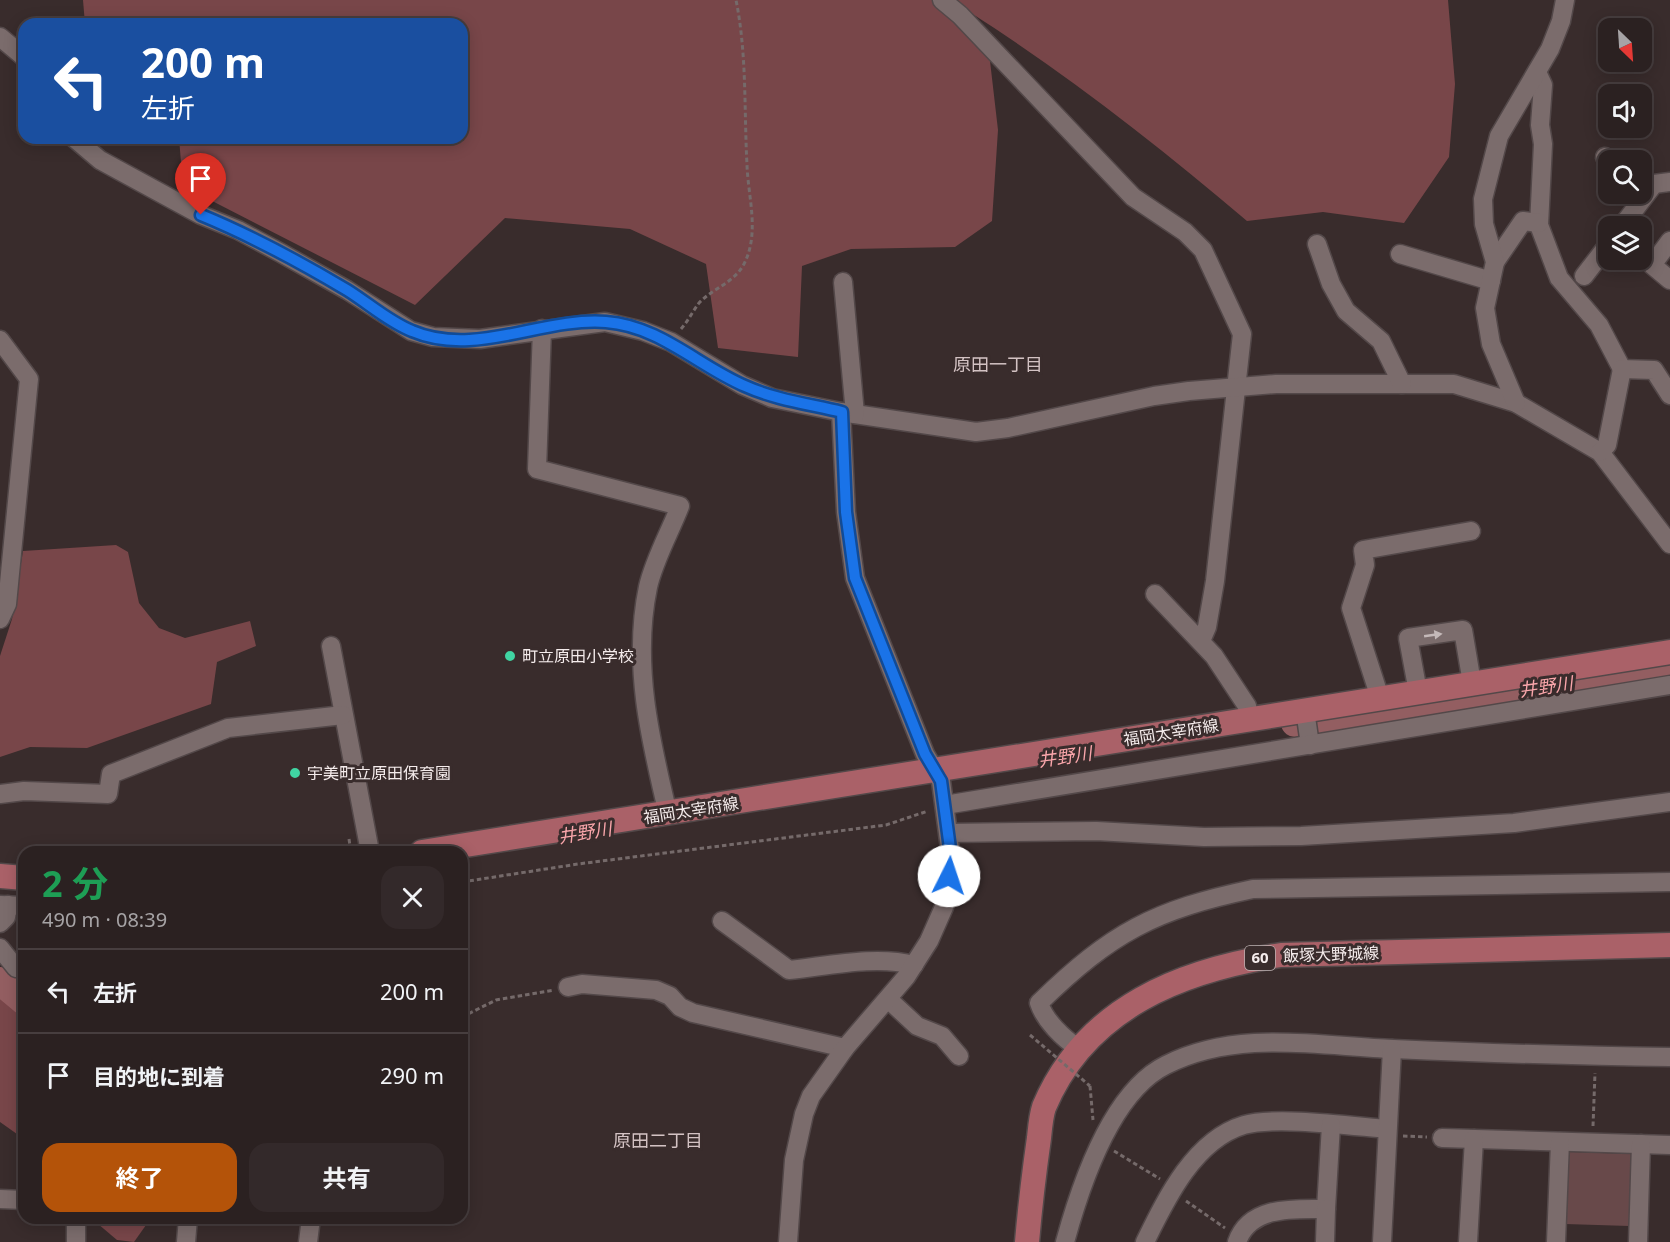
<!DOCTYPE html>
<html lang="ja">
<head>
<meta charset="utf-8">
<style>
  :root { --surface:#2b2121; --page:#33292a; --text:#f1f3f6; --muted:#a6a3a5; --line:#473e3f; --accent:#b45309 }
  body { margin:0; font-family:"Noto Sans","Noto Sans JP",sans-serif; background:var(--page); color:var(--text); height:100vh; display:flex; flex-direction:column; font-size:22px; white-space:nowrap }
  * { box-sizing:border-box; margin:0 }
  p { font-size:20px; color:var(--muted) }
  .icon { flex:none; width:33px; height:33px; fill:none; stroke:currentColor; stroke-width:2; stroke-linecap:round; stroke-linejoin:round }
  .map { position:relative; flex:1; overflow:hidden }
  .side { position:absolute; left:18px; top:846px; width:450px; height:378px; display:flex; flex-direction:column; background:var(--surface); border-radius:18px; box-shadow:0 3px 15px #0003,0 0 0 2px var(--line) }
  .side>* { flex:none }
  .banner { position:absolute; left:18px; top:18px; width:450px; height:126px; border-radius:18px; box-shadow:0 3px 15px #0003,0 0 0 2px var(--line); background:#1a4fa0; color:#fff; overflow:hidden }
  .needle { width:39px; rotate:155deg }
  .controls { position:absolute; left:1598px; top:18px; display:grid; gap:12px }
  .controls a { display:grid; place-items:center; width:54px; height:54px; border-radius:12px; background:var(--surface); box-shadow:0 3px 15px #0003,0 0 0 2px var(--line); font-size:30px }
  .pin { position:absolute; display:grid; place-items:center; width:51px; height:51px; color:#fff; margin:-62px -26px; border-radius:50% 50% 50% 0; rotate:-45deg; box-shadow:0 0 6px #0007 }
  .pin .icon { rotate:45deg }
  .me { position:absolute; width:66px; margin:-33px; rotate:4deg; stroke-linejoin:round; filter:drop-shadow(0 0 4px #0008) }
  .turn { display:flex; align-items:center; gap:21px; height:126px; padding:0 24px; font-size:27px }
  .turn .icon { width:78px; height:78px; stroke-width:2.5 }
  .turn b { display:block; font-size:42px; line-height:51px }
  .round { display:grid; place-items:center; flex:none; width:63px; height:63px; border-radius:18px; background:var(--page) }
  .head { display:flex; align-items:center; justify-content:space-between; height:102px; padding:0 24px }
  h1 { font-size:36px; font-weight:700; line-height:45px; color:#1e9e55 }
  .cta { display:flex; gap:12px; margin-top:auto; padding:12px 24px }
  .cta a { flex:1; height:69px; border-radius:18px; background:var(--accent); color:#fff; font-size:24px; font-weight:700; line-height:69px; text-align:center }
  .cta a+a { background:var(--page); color:var(--text) }
  ul { padding:0; list-style:none }
  li { display:flex; align-items:center; gap:18px; height:84px; padding:0 24px; border-top:2px solid var(--line) }
  li div { flex:1 }
  li b { display:block; font-size:22px }
  li em { font-style:normal }
  .map>svg:first-child { display:block }
  .green { fill:#68494a }
  .forest { fill:#784649 }
  .lines { fill:none; stroke-linecap:round; stroke-linejoin:round }
  .river { stroke:#935e61; stroke-width:28 }
  .minor-casing { stroke:#534849; stroke-width:21 }
  .major-casing { stroke:#534849; stroke-width:27 }
  .path { stroke:#756a6a; stroke-width:3; stroke-dasharray:4.5 3; stroke-linecap:butt }
  .minor { stroke:#7b6c6c; stroke-width:18 }
  .major { stroke:#aa6168; stroke-width:24 }
  .path-bridge { stroke:#756a6a; stroke-width:3; stroke-dasharray:4.5 3; stroke-linecap:butt }
  .oneway { fill:#c4b9b9 }
  .route-casing { stroke:#114b97; stroke-width:15 }
  .route { stroke:#1a73e8; stroke-width:10 }
  .poi-dot { fill:#40d4a2; stroke:#392c2c; stroke-width:2 }
  .labels { text-anchor:middle; stroke-width:6; stroke-linejoin:round; paint-order:stroke }
  .shield { fill:#392c2c; stroke:#bdb2b2; stroke-width:1.5 }
  .shield-label { font-size:15px; font-weight:bold; fill:#f5ecec }
  .poi-label { font-size:16px; fill:#f5ecec; stroke:#392c2c; text-anchor:start }
  .street-label { font-size:16px; fill:#f5ecec; stroke:#392c2c }
  .neighbourhood-label { font-size:18px; fill:#d3c2c3; stroke:#392c2c }
  .water-label { font-size:18px; font-style:italic; fill:#faa6ab; stroke:#392c2c }
</style>
</head>
<body>
<div class="map">
<svg width="1670" height="1242" viewBox="0 0 1670 1242">
  <rect width="100%" height="100%" fill="#392c2c"/>
  <path class="green" d="M 1568,1152 L 1632,1154 L 1629,1226 L 1565,1224 Z"/>
  <g class="forest">
    <path d="M 83,0 L 1448,0 L 1455,84 L 1449,157 L 1404,223 L 1323,212 L 1247,221 C 1159,146 1068,75 971,13 L 990,61 L 998,130 L 992,221 L 955,247 L 851,249 L 802,266 L 798,357 L 718,348 L 706,264 L 630,229 L 505,218 L 415,305 L 183,186 L 179,138 L 462,138 L 462,24 L 85,24 Z"/>
    <path d="M 116,545 L 128,552 L 139,603 L 159,628 L 185,638 L 250,621 L 256,646 L 217,662 L 211,704 L 87,748 L 30,747 L 0,757 L 0,656 L 12,619 L 23,551 Z"/>
    <path d="M 0,984 L 24,988 L 24,1139 L 0,1122 Z"/>
    <path d="M 91,1218 L 151,1218 L 134,1242 L 117,1240 Z"/>
  </g>
  <g class="lines">
    <g class="river">
      <path d="M 1295,723 L 1670,670"/>
      <path d="M 0,981 L 24,1001"/>
    </g>
    <defs>
      <g id="minor">
        <path d="M 942,0 L 960,15 L 1133,197 L 1185,232 L 1203,250 L 1242,334 L 1215,581 L 1207,627 L 1201,641"/>
        <path d="M 0,37 L 24,57"/>
        <path d="M 1537,72 L 1543,85 L 1540,125 L 1543,144 L 1539,225 L 1559,278 L 1599,325 L 1622,369 L 1654,370 L 1670,395"/>
        <path d="M 74,138 L 100,160 L 201,215 L 238,230 L 281,253 L 347,290 L 411,331 L 433,337 L 480,339 L 605,322 L 643,331 L 671,342 L 742,385 L 772,398 L 841,412 L 976,432 L 1008,428 L 1154,396 L 1189,391 L 1276,384 L 1454,384 L 1516,403 L 1600,452 L 1670,544"/>
        <path d="M 1605,157 L 1609,160"/>
        <path d="M 1622,226 L 1654,184 L 1670,182"/>
        <path d="M 1670,241 L 1652,265 L 1670,280"/>
        <path d="M 1317,244 L 1331,284 L 1346,311 L 1381,341 L 1402,384"/>
        <path d="M 1400,254 L 1491,281"/>
        <path d="M 1495,262 L 1523,221 L 1539,223"/>
        <path d="M 1584,276 L 1608,245"/>
        <path d="M 843,282 L 855,414"/>
        <path d="M 542,329 L 537,469 L 680,506 C 670,532 654,560 648,587 C 632,663 650,739 668,814"/>
        <path d="M 0,340 L 29,379 L 7,604 L 0,619"/>
        <path d="M 1516,403 L 1491,344 L 1485,308 L 1495,262 L 1484,224 L 1483,199 L 1499,136 L 1550,49 L 1561,21 L 1565,0"/>
        <path d="M 1600,452 L 1607,445 L 1622,369"/>
        <path d="M 1155,594 L 1214,656 L 1247,706 L 1250,719"/>
        <path d="M 331,646 L 370,852"/>
        <path d="M 1418,692 L 1408,638 L 1463,630 L 1472,683"/>
        <path d="M 1380,698 L 1351,608 L 1365,565 L 1363,550 L 1471,531"/>
        <path d="M 1305,710 L 1310,745"/>
        <path d="M 0,794 L 24,791 L 108,794 L 111,774 L 228,728 L 343,715"/>
        <path d="M 945,805 L 1670,685"/>
        <path d="M 950,833 L 1096,831 L 1204,837 L 1301,836 L 1514,823 L 1670,802"/>
        <path d="M 0,905 L 24,906"/>
        <path d="M 722,921 L 789,970 C 828,966 875,955 914,965"/>
        <path d="M 0,923 L 6,917 L 8,905"/>
        <path d="M 0,948 L 16,968"/>
        <path d="M 568,987 L 582,984 L 656,990 L 670,996 L 680,1007 L 693,1013 L 845,1048"/>
        <path d="M 888,999 L 917,1026 L 942,1036 L 959,1056"/>
        <path d="M 1079,1049 C 1063,1038 1045,1021 1039,1003 C 1112,932 1154,910 1253,889 L 1670,882"/>
        <path d="M 1442,1138 L 1670,1145"/>
        <path d="M 0,1199 L 24,1200"/>
        <path d="M 76,1242 L 76,1218"/>
        <path d="M 186,1242 L 188,1218"/>
        <path d="M 308,1242 L 311,1218"/>
        <path d="M 788,1242 L 794,1160 L 804,1114 L 811,1096 L 845,1048 L 906,977 L 929,941 L 944,907 L 951,856 L 941,781 L 925,754 L 855,578 L 846,512 L 841,412"/>
        <path d="M 1065,1242 C 1080,1187 1111,1092 1166,1065 C 1237,1029 1318,1046 1393,1049 C 1486,1053 1578,1056 1670,1057"/>
        <path d="M 1145,1242 C 1166,1199 1194,1140 1244,1125 C 1276,1116 1351,1126 1387,1129"/>
        <path d="M 1237,1242 C 1250,1205 1295,1209 1326,1209 L 1331,1125"/>
        <path d="M 1325,1242 L 1326,1209"/>
        <path d="M 1382,1242 L 1392,1049"/>
        <path d="M 1468,1242 L 1474,1139"/>
        <path d="M 1556,1242 L 1560,1142"/>
        <path d="M 1638,1242 L 1641,1144"/>
      </g>
      <g id="major">
        <path d="M 422,852 L 1670,652"/>
        <path d="M 0,876 L 24,878"/>
        <path d="M 1027,1242 C 1030,1207 1034,1173 1039,1138 C 1040,1128 1041,1116 1044,1107 C 1086,1007 1182,970 1281,955 L 1670,945"/>
      </g>
    </defs>
    <use href="#minor" class="minor-casing"/>
    <use href="#major" class="major-casing"/>
    <g class="path">
      <path d="M 681,329 C 688,321 693,311 699,303 C 713,288 734,283 744,264 C 760,233 748,197 747,165 C 744,110 747,54 736,0"/>
      <path d="M 349,839 L 351,852"/>
      <path d="M 462,882 L 578,864 L 886,825 L 928,811"/>
      <path d="M 462,1017 L 496,1000 L 554,990"/>
      <path d="M 1090,1086 L 1093,1120"/>
      <path d="M 1593,1126 L 1595,1073"/>
      <path d="M 1403,1136 L 1427,1137"/>
      <path d="M 1114,1151 L 1160,1179"/>
      <path d="M 1186,1201 L 1225,1228"/>
    </g>
    <use href="#minor" class="minor"/>
    <use href="#major" class="major"/>
    <path class="path-bridge" d="M 1030,1035 L 1090,1086"/>
  </g>
  <defs><path id="oneway-solid" d="M-6-.8H1V-3.2L6.5 0L1 3.2V.8H-6Z" transform="scale(1.5)"/></defs>
  <use class="oneway" href="#oneway-solid" transform="translate(1433 635) rotate(-8)"/>
  <g class="lines">
    <defs>
      <path id="route" d="M 201,215 C 252,236 300,262 347,290 C 368,303 389,322 412,331 C 475,358 542,317 606,322 C 660,326 698,366 745,386 C 776,400 809,404 842,412 L 846,512 L 855,578 L 925,754 L 941,781 L 951,856 L 949,876"/>
    </defs>
    <use href="#route" class="route-casing"/>
    <use href="#route" class="route"/>
  </g>
  <g class="poi-dot">
    <circle cx="510" cy="656" r="6"/>
    <circle cx="295" cy="773" r="6"/>
  </g>
  <g class="labels">
    <rect class="shield" x="1245" y="946" width="30" height="24" rx="4.5"/>
    <g class="shield-label">
      <text x="1260" y="963">60</text>
    </g>
    <g class="poi-label">
      <text x="522" y="662">町立原田小学校</text>
      <text x="307" y="779">宇美町立原田保育園</text>
    </g>
    <g class="street-label">
      <text transform="translate(1171 732) rotate(-9)" y="6">福岡太宰府線</text>
      <text transform="translate(691 810) rotate(-9)" y="6">福岡太宰府線</text>
      <text transform="translate(1331 954) rotate(-2)" y="6">飯塚大野城線</text>
    </g>
    <g class="neighbourhood-label">
      <text x="998" y="371">原田一丁目</text>
      <text x="658" y="1147">原田二丁目</text>
    </g>
    <g class="water-label">
      <text transform="translate(1546 687) rotate(-8)" y="6">井野川</text>
      <text transform="translate(1065 757) rotate(-8)" y="6">井野川</text>
      <text transform="translate(585 833) rotate(-9)" y="6">井野川</text>
    </g>
  </g>
</svg>
<div class="controls">
<a><svg class="needle" viewBox="-14 -14 28 28"><path d="M0-13l5 13h-10z" fill="#e53935"/><path d="M0 13l5-13h-10z" fill="#a6a3a5"/></svg></a>
<a><svg class="icon" aria-label="sound" viewBox="0 0 24 24"><path d="M4 9h4l5-4v14l-5-4H4zM17 9q2 3 0 6"/></svg></a>
<a><svg class="icon" aria-label="search" viewBox="0 0 24 24"><circle cx="10" cy="10" r="6"/><path d="M15 15l6 6"/></svg></a>
<a><svg class="icon" aria-label="layers" viewBox="0 0 24 24"><path d="M12 4l9 5-9 5-9-5zM3 14l9 5 9-5"/></svg></a>
</div>
<div class="pin" style="left:201px;top:215px;background:#d93025"><svg class="icon" aria-label="arrive" viewBox="0 0 24 24"><path d="M6 21V4h12l-3 4 3 4H6"/></svg></div>
<svg class="me" style="left:949px;top:876px" viewBox="-20 -20 40 40"><circle r="19" fill="#fff"/><path d="M0-13L10 11 0 6-10 11z" fill="#1a73e8"/></svg>
<div class="banner">
<div class="turn"><svg class="icon" aria-label="left" viewBox="0 0 24 24"><path d="M17 20v-9H6M10 6l-5 5 5 5"/></svg><div><b>200 m</b>左折</div></div>
</div>
<section class="side">
<div class="head"><div><h1>2 分</h1><p>490 m · 08:39</p></div><a class="round"><svg class="icon" aria-label="close" viewBox="0 0 24 24"><path d="M6 6l12 12M18 6L6 18"/></svg></a></div>
<ul>
<li><svg class="icon" aria-label="left" viewBox="0 0 24 24"><path d="M17 20v-9H6M10 6l-5 5 5 5"/></svg><div><b>左折</b></div><em>200 m</em></li>
<li><svg class="icon" aria-label="arrive" viewBox="0 0 24 24"><path d="M6 21V4h12l-3 4 3 4H6"/></svg><div><b>目的地に到着</b></div><em>290 m</em></li>
</ul>
<div class="cta"><a>終了</a><a>共有</a></div>
</section>
</div>
</body>
</html>
